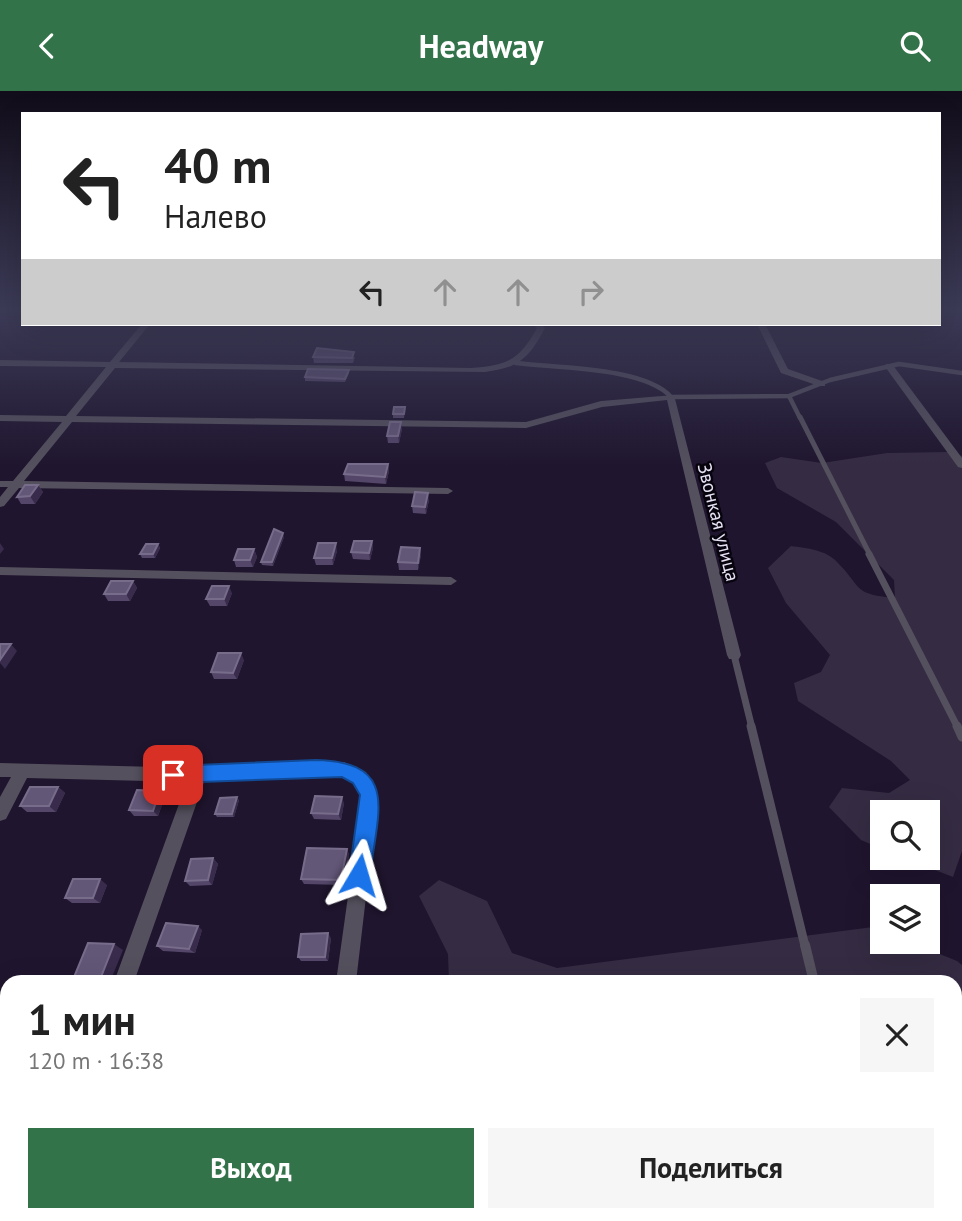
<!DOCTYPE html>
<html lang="ru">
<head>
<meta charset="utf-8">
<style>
  :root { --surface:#fff; --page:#f6f6f6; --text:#222; --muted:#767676; --accent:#337349 }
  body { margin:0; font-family:"PT Sans",sans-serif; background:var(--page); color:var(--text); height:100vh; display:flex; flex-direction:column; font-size:26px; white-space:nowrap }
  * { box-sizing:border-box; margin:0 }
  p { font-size:23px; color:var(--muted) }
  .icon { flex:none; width:38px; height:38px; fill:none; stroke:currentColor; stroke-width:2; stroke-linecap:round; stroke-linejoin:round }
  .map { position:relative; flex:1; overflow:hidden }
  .details { position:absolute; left:0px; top:884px; width:962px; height:247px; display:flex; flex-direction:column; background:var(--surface); border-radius:21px 21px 0 0; box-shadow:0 7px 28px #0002 }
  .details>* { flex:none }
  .top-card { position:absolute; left:21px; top:21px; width:920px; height:214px; border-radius:0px; box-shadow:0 7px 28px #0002; background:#fff; color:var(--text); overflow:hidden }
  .buttons { position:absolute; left:870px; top:709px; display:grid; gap:14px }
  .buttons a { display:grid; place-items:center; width:70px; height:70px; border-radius:0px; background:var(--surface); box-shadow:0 7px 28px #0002; font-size:35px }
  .pin { position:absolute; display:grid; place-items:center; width:60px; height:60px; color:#fff; margin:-30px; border-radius:14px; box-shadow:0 4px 10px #0006 }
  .me { position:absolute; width:77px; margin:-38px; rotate:7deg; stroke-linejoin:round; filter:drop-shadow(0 0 5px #0008) }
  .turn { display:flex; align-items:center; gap:24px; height:147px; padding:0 28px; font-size:32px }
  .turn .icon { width:91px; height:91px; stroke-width:2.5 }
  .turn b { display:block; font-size:49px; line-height:60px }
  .lanes { display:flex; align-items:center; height:66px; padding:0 28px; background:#0003; justify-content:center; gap:35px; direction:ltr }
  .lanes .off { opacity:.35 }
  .round { display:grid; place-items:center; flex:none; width:74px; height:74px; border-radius:0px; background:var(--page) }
  .overview { display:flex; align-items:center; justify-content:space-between; height:119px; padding:0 28px }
  h1 { font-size:42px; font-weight:700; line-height:52px }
  .cta { display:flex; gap:14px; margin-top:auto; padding:14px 28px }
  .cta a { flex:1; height:80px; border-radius:0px; background:var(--accent); color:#fff; font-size:28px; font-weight:700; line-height:80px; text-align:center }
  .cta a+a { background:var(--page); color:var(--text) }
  header { display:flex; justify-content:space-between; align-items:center; height:91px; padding:0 28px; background:var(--accent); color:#fff; font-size:32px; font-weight:700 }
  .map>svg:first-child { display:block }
  .green { fill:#352c43 }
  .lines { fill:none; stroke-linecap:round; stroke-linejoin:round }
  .lane-far4 { stroke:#54505d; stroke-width:4.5 }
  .lane-far3 { stroke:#54505d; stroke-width:5 }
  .lane-far2 { stroke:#54505d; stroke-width:7 }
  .lane-far1 { stroke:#54505d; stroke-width:9 }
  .lane { stroke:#54505d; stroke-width:10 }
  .street { fill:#54505d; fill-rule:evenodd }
  .wall { fill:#534668 }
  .shaded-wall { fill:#382b4b }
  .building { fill:#635778; stroke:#786c8b; stroke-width:2 }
  .route { fill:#1a73e8; stroke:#114b97; stroke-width:2 }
  .labels { text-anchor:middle; stroke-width:5; stroke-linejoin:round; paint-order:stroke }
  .street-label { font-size:19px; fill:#e8e2f4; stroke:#07040e }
</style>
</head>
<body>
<header><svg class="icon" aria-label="back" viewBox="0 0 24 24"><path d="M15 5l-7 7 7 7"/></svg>Headway<svg class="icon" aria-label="search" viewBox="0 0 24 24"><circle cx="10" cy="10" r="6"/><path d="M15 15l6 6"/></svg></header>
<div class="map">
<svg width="962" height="1130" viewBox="0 0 962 1130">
  <rect width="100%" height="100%" fill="#1f152e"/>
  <g class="green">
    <path d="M 948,361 L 962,365 L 962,760 L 953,786 L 904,767 L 928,766 L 928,721 L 882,721 L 882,758 L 861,749 L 829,716 L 842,697 L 889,702 L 910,689 L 891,670 L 798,610 L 794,592 L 821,581 L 830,564 L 786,512 L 768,477 L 791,455 C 807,457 826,459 837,471 C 863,497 852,503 895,507 L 894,489 L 836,431 L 777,397 L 765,372 L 781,366 L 822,372 L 887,362 Z"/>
    <path d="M 439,789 L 487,810 L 512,862 L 557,877 L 873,836 L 882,839 L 882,850 L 910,851 L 957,870 L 962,874 L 962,1130 L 531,1130 L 526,1124 L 956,1124 L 956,891 L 449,891 L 448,863 L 419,805 Z"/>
  </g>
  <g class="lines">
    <g class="lane-far4">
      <path d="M 516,272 C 556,277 645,276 671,306 L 789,305 L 830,289 L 899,273 L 962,282"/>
      <path d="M 789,305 L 800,327"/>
    </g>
    <path class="lane-far3" d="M 800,326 L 870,464"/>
    <g class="lane-far2">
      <path d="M 869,463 L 958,637"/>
      <path d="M 734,564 L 752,637"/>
    </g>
    <g class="lane-far1">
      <path d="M 751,635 L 805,855"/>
      <path d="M 957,635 L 962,646"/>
    </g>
    <g class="lane">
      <path d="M 805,854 L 814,891"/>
      <path d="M 871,1124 L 872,1130"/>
      <path d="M 37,1130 L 40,1124"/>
    </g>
    <g class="street">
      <path d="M 142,233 L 150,233 L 119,271 L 471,277 C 507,274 519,270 537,237 L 533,233 L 541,233 L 545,237 C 529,267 519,277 485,281 L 115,277 L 76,325 L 526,331 L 601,310 L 674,304 L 741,564 L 739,568 L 729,568 L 727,564 L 667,309 L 602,316 L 526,337 L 72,331 L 24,390 L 448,397 L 453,400 L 448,403 L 19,397 L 4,415 L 0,416 L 0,406 L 8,396 L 0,396 L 0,390 L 13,390 L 62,331 L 0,330 L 0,324 L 66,325 L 106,276 L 0,275 L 0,269 L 110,271 Z"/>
      <path d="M 757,233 L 765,233 L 788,278 L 825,291 L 825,295 L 819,295 L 781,282 Z"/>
      <path d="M 886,273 L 892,273 L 962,367 L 962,377 L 958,376 L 886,277 Z"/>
      <path d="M 0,476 L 451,486 L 457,490 L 451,494 L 0,484 Z"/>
      <path d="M 344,671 L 366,681 L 378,704 L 356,891 L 336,891 L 362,705 L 354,691 L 343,685 L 204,691 L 134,891 L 114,891 L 187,691 L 27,687 L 6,728 L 0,730 L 0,706 L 11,686 L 0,686 L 0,672 L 198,677 Z"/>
      <rect x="0" y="1001" width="7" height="22"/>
      <path d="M 305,1124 L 329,1124 L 328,1130 L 304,1130 Z"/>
    </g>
  </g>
  <g class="wall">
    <path d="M 313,266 L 355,266 L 353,272 L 314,272 Z"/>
    <path d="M 349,282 L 345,291 L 305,290 L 305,286 Z"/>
    <path d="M 405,316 L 404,327 L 393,327 L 393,323 Z"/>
    <path d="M 402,338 L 399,352 L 388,352 L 387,345 Z"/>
    <path d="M 388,373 L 389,380 L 386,393 L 345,390 L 344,383 Z"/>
    <path d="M 38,394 L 43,401 L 35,413 L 21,413 L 17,406 Z"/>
    <path d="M 429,409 L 426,423 L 413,422 L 412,415 Z"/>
    <path d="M 284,446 L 273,475 L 262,474 L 261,471 Z"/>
    <path d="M 372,450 L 373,457 L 370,469 L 353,468 L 351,461 Z"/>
    <path d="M 158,453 L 160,457 L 155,467 L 142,467 L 140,463 Z"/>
    <path d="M 254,458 L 257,466 L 253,476 L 236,476 L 234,469 Z"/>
    <path d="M 337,460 L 333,474 L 316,474 L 314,467 Z"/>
    <path d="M 421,464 L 418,479 L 399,479 L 398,471 Z"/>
    <path d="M 133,490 L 137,497 L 130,510 L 108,510 L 104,503 Z"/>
    <path d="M 232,502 L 227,515 L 210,515 L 206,508 Z"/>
    <path d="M 244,569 L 237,588 L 214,588 L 211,581 Z"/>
    <path d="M 58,696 L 65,702 L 56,721 L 27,721 L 20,715 Z"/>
    <path d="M 165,706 L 158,725 L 134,725 L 129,719 Z"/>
    <path d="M 239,709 L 234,726 L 217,726 L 215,723 Z"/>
    <path d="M 344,712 L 341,729 L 314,728 L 311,722 Z"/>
    <path d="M 347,758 L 349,764 L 344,794 L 304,793 L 301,788 Z"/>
    <path d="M 213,767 L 218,773 L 212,794 L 190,795 L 185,790 Z"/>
    <path d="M 107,794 L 100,812 L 72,812 L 65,807 Z"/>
    <path d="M 202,839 L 195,862 L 163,860 L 157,855 Z"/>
    <path d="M 331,847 L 328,870 L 301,870 L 298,866 Z"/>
  </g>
  <g class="shaded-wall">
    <path d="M 401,331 L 402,338 L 399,352 L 398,345 Z"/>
    <path d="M 388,373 L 389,380 L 386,393 L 385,386 Z"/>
    <path d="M 38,394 L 43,401 L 35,413 L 30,405 Z"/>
    <path d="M 428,402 L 429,409 L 426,423 L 425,416 Z"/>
    <path d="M 283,442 L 284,446 L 273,475 L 272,471 Z"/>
    <path d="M 372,450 L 373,457 L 370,469 L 369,462 Z"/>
    <path d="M 0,452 L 4,458 L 0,463 Z"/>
    <path d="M 336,452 L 337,460 L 333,474 L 332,467 Z"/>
    <path d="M 158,453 L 160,457 L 155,467 L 153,463 Z"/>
    <path d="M 420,457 L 421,464 L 418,479 L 418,472 Z"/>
    <path d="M 254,458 L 257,466 L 253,476 L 250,469 Z"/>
    <path d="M 133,490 L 137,497 L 130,510 L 126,503 Z"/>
    <path d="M 229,495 L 232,502 L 227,515 L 224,508 Z"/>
    <path d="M 11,553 L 17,560 L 5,578 L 0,572 L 0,569 Z"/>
    <path d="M 241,562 L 244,569 L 237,588 L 233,582 Z"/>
    <path d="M 58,696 L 65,702 L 56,721 L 49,715 Z"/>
    <path d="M 160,700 L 165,706 L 158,725 L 153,720 Z"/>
    <path d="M 237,706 L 239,709 L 234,726 L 232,723 Z"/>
    <path d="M 342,706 L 344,712 L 341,729 L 338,723 Z"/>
    <path d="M 347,758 L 349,764 L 344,794 L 341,789 Z"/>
    <path d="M 213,767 L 218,773 L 212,794 L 208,789 Z"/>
    <path d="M 100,788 L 107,794 L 100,812 L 93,807 Z"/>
    <path d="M 198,835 L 202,839 L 195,862 L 189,858 Z"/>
    <path d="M 328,842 L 331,847 L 328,870 L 325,866 Z"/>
    <path d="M 114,853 L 123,859 L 110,891 L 99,891 Z"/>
  </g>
  <g class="building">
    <path d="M 317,257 L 354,261 L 352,267 L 313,266 Z"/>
    <path d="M 308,278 L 349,279 L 345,288 L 305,286 Z"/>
    <path d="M 394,316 L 405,316 L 404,323 L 393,323 Z"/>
    <path d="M 390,331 L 401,331 L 398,345 L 387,345 Z"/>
    <path d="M 348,373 L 388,373 L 385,386 L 344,383 Z"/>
    <path d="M 25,394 L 38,394 L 30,405 L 17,406 Z"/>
    <path d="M 415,401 L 428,402 L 425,416 L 412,415 Z"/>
    <path d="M 274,438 L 283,442 L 272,471 L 261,471 Z"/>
    <path d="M 354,450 L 372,450 L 369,462 L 351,461 Z"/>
    <path d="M 318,452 L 336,452 L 332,467 L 314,467 Z"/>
    <path d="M 146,453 L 158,453 L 153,463 L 140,463 Z"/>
    <path d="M 401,456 L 420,457 L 418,472 L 398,471 Z"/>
    <path d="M 238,458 L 254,458 L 250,469 L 234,469 Z"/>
    <path d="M 111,490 L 133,490 L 126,503 L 104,503 Z"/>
    <path d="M 212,495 L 229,495 L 224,508 L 206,508 Z"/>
    <path d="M 0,553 L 11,553 L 0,569 Z"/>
    <path d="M 218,562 L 241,562 L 233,582 L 211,581 Z"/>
    <path d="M 30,696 L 58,696 L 49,715 L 20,715 Z"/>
    <path d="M 137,699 L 160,700 L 153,720 L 129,719 Z"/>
    <path d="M 315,705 L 342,706 L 338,723 L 311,722 Z"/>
    <path d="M 237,706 L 232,723 L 215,723 L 220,707 Z"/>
    <path d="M 307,757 L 347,758 L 341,789 L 301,788 Z"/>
    <path d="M 213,767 L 208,789 L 185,790 L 191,768 Z"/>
    <path d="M 73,788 L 100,788 L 93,807 L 65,807 Z"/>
    <path d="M 166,832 L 198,835 L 189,858 L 157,855 Z"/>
    <path d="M 328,842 L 325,866 L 298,866 L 301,843 Z"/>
    <path d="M 88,852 L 114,853 L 99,891 L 72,891 Z"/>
  </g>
  <linearGradient id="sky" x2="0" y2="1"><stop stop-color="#110c19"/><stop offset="0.58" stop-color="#3c3b57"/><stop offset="1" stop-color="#3c3b57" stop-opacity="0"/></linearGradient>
  <rect width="962" height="376" fill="url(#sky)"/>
  <path class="route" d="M 316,669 C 401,671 377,722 370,784 L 367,791 L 359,794 L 352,791 L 349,784 L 360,704 L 353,692 L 342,686 L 173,692 L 167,689 L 164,684 L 167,678 L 173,675 Z"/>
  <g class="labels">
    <g class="street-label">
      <text transform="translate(719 431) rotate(76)" y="7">Звонкая улица</text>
    </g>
  </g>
</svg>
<div class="buttons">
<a><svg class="icon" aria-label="search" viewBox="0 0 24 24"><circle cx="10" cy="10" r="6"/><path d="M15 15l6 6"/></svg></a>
<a><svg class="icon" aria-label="layers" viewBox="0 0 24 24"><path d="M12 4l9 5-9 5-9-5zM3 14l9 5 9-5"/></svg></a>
</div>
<div class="pin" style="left:173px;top:684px;background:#d93025"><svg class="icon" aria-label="arrive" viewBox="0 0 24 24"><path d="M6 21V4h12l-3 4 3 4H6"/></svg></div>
<svg class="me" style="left:359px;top:784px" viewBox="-20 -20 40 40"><path d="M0-17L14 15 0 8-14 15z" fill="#1a73e8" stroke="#fff" stroke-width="4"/></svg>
<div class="top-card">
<div class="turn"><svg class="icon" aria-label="left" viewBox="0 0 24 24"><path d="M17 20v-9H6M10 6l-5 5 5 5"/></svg><div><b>40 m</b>Налево</div></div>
<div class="lanes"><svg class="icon" aria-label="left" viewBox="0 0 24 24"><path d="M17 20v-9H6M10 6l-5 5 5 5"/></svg><svg class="icon off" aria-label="ahead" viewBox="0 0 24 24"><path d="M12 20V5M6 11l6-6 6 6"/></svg><svg class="icon off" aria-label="ahead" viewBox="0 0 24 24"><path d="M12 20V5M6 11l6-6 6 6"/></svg><svg class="icon off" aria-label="right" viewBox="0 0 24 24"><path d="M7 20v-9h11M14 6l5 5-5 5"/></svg></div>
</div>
<section class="details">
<div class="overview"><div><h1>1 мин</h1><p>120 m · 16:38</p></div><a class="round"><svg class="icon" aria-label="close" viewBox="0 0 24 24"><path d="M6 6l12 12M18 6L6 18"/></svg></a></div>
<div class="cta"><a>Выход</a><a>Поделиться</a></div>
</section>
</div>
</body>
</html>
